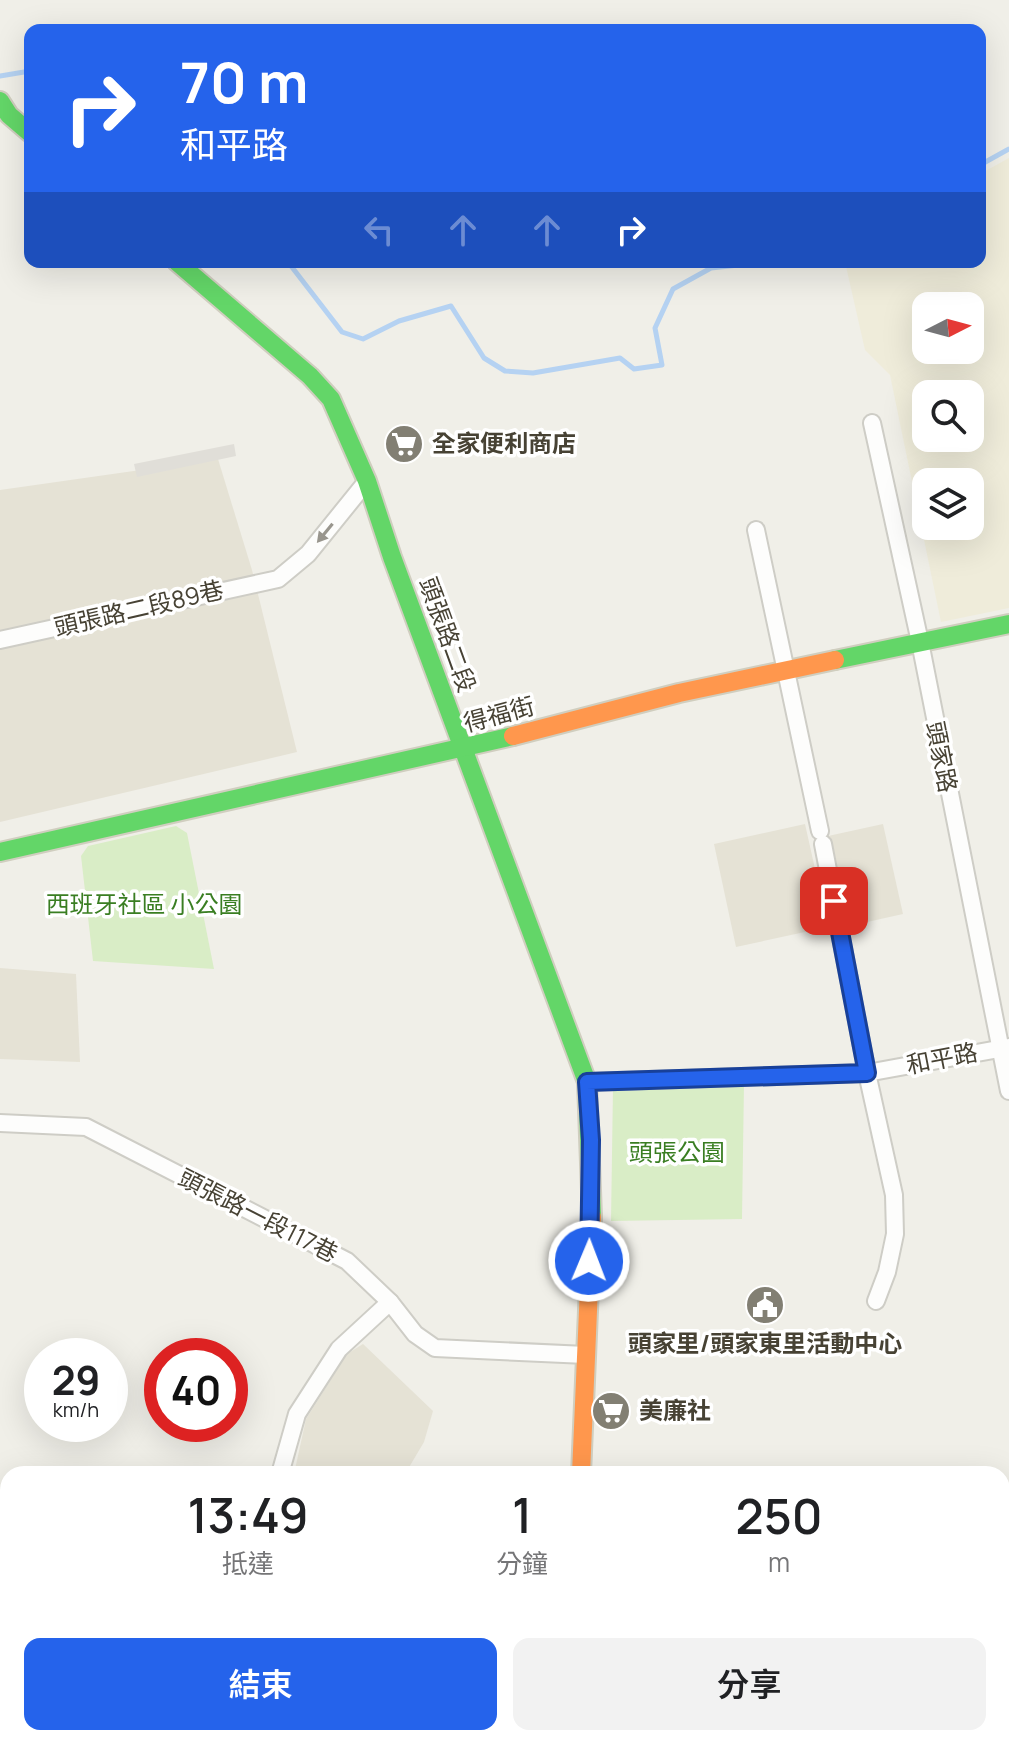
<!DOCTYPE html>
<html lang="zh-TW">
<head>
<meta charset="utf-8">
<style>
  :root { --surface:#fff; --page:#f2f2f2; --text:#202124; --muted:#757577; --accent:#2563eb }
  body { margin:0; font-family:Manrope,"Noto Sans TC",sans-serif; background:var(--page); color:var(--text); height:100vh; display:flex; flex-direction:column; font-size:30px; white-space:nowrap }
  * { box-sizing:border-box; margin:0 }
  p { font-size:26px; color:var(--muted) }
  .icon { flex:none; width:44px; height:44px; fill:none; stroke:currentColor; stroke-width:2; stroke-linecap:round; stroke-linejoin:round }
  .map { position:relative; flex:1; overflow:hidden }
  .details { position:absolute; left:0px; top:1466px; width:1010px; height:280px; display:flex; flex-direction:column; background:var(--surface); border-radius:24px 24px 0 0; box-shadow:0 8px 32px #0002 }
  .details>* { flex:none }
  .hud { position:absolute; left:24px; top:24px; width:962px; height:244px; border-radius:16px; box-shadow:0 8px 32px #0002; background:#2563eb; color:#fff; overflow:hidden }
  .needle { width:52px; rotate:84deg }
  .fabs { position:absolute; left:912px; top:292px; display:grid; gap:16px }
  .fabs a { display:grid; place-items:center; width:72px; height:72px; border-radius:16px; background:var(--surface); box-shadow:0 8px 32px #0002; font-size:40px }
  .speed { position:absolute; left:24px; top:1338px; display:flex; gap:16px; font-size:40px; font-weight:700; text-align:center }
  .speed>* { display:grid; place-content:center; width:104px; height:104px; border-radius:50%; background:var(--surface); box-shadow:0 8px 32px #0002; line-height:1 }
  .speed small { font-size:20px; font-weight:400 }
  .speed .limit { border:12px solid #d22; background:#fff; color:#111 }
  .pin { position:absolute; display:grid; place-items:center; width:68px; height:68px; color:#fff; margin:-34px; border-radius:16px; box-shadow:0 4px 12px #0006 }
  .me { position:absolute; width:88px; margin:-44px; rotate:1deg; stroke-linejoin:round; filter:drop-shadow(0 0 6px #0008) }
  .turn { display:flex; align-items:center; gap:28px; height:168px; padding:0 24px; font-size:36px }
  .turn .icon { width:104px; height:104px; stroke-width:2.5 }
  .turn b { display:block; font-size:56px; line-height:68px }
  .lanes { display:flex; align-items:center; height:76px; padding:0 24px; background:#0003; justify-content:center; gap:40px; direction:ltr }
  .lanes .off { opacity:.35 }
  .eta { display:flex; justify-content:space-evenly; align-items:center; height:136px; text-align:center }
  .eta b { font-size:48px; font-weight:600; line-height:56px }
  .action { display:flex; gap:16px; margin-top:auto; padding:16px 24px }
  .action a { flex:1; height:92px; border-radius:16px; background:var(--accent); color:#fff; font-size:32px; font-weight:600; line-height:92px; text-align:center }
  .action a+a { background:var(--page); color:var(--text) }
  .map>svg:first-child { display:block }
  .residential { fill:#e5e2d5 }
  .education { fill:#efecda; fill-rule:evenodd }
  .green { fill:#d9edc6 }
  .parking { fill:#e0ded8 }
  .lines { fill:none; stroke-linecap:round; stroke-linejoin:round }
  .stream { stroke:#b5d2f2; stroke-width:5 }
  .street-casing { stroke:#cecdc6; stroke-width:20 }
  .fast-casing { stroke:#d0cebf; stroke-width:22 }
  .slow-casing { stroke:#d0cebf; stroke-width:22 }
  .street { stroke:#fdfdfc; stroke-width:16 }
  .fast { stroke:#63d668; stroke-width:18 }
  .slow { stroke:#ff974d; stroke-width:18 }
  .oneway { fill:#99968e }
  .route-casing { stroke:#184099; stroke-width:20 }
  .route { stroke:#2563eb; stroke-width:14 }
  .labels { text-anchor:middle; stroke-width:7; stroke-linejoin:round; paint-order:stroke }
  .poi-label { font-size:24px; font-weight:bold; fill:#474234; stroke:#fff; text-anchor:start }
  .street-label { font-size:24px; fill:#474234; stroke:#fff }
  .park-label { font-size:24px; fill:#3a7e22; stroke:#fff }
</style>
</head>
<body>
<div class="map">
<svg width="1009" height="1746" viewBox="0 0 1009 1746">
  <rect width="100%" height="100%" fill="#f0efe8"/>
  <g class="residential">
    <path d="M 218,459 L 252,570 L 297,752 L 0,822 L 0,490 Z"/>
    <path d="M 805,824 L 828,927 L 736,947 L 714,844 Z"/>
    <path d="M 883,824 L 903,914 L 849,926 L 828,836 Z"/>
    <path d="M 0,968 L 76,974 L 80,1062 L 0,1059 Z"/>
    <path d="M 363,1344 L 433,1411 L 424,1442 L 405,1474 L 294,1474 L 306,1419 L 347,1354 Z"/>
    <path d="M 132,1738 L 283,1738 L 284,1746 L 132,1746 Z"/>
    <path d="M 309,1738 L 574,1738 L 575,1746 L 309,1746 Z"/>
  </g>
  <path class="education" d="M 1009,158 L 1009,608 L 941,622 L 890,375 L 865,350 L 845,262 L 980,262 L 980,174 ZM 926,306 L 970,306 L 970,350 L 926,350 ZM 926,394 L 970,394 L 970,438 L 926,438 ZM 926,482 L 970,482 L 970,526 L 926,526 Z"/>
  <g class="green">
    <path d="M 176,826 L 187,833 L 214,969 L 93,961 L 81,856 L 88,846 Z"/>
    <path d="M 744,1084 L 742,1219 L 611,1221 L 613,1086 Z"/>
  </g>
  <path class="parking" d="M 234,444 L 236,456 L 137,477 L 134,464 Z"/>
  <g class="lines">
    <g class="stream">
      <path d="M 0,76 L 30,71"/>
      <path d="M 980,165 L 1009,149"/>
      <path d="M 288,262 L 342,332 L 363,339 L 399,321 L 451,306 L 484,358 L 505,371 L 533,373 L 620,358 L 634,369 L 662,365 L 655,328 L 673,289 L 711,268 L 767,262"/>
      <path d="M 0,1500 L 8,1503"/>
      <path d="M 0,1596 L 8,1595"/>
      <path d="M 641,1738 L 650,1746"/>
      <path d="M 740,1746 C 753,1740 764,1736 776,1746"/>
    </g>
    <defs>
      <g id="street">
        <path d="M 872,423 L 920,642 L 1009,1091"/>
        <path d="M 756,530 L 820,831"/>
        <path d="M 0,640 L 278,579 L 308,554 L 367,481"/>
        <path d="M 823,844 L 867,1073 L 894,1195 L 895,1234 L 887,1272 L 876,1301"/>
        <path d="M 587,1082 L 867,1073 L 1009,1047"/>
        <path d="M 0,1123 L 86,1127 L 347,1261 L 390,1302 L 415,1334 L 435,1348 L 586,1355"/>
        <path d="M 280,1474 L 297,1414 L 339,1349 L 390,1302"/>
        <path d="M 1002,1494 L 1009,1493"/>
        <path d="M 126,1738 L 127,1746"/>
        <path d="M 186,1738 L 186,1746"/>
        <path d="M 289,1738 L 290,1746"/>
      </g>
      <g id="fast">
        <path d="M 0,101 L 9,115 L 30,133"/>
        <path d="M 177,262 L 310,376 L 331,399 L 367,481 L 392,557 L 587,1082 L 592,1217"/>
        <path d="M 835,660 L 1009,624"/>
        <path d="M 0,852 L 513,736"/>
        <path d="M 584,1738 L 585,1746"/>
      </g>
      <g id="slow">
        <path d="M 513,736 L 679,693 L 835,660"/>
        <path d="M 581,1474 L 592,1217"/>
      </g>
    </defs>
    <use href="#street" class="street-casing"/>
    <use href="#fast" class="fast-casing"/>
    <use href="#slow" class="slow-casing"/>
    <use href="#street" class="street"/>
    <use href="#fast" class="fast"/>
    <use href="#slow" class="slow"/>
  </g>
  <defs><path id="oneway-solid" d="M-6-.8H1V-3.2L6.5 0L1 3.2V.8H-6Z" transform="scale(2)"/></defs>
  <use class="oneway" href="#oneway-solid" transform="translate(325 533) rotate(129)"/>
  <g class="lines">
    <defs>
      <path id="route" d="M 589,1261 L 591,1140 L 587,1082 L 867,1073 L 834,901"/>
    </defs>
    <use href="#route" class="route-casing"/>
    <use href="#route" class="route"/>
  </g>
  <defs>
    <symbol id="supermarket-disc" viewBox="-11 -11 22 22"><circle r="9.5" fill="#827f73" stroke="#fff"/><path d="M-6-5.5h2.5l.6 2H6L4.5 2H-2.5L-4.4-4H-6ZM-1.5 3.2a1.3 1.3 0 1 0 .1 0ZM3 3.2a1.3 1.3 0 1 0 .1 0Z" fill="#fff"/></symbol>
    <symbol id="civic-disc" viewBox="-11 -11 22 22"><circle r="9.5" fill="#827f73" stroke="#fff"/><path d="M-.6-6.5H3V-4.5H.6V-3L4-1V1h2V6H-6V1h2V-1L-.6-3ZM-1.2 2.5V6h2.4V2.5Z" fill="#fff"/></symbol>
  </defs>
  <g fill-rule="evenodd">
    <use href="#supermarket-disc" x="382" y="422" width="44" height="44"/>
    <use href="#civic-disc" x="743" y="1283" width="44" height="44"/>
    <use href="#supermarket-disc" x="589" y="1389" width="44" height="44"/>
  </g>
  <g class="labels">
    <g class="poi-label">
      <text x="432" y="452">全家便利商店</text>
      <text x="765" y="1352" text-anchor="middle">頭家里/頭家東里活動中心</text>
      <text x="639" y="1419">美廉社</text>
    </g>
    <g class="street-label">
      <text transform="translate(139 609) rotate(-13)" y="8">頭張路二段89巷</text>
      <text transform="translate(447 635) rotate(70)" y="8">頭張路二段</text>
      <text transform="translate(499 715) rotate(-15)" y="8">得福街</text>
      <text transform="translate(941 757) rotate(79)" y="8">頭家路</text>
      <text transform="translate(942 1059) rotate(-11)" y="8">和平路</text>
      <text transform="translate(258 1216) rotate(27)" y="8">頭張路一段117巷</text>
    </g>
    <g class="park-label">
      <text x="144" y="913">西班牙社區 小公園</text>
      <text x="677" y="1161">頭張公園</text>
    </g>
  </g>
</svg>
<div class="fabs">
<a><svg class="needle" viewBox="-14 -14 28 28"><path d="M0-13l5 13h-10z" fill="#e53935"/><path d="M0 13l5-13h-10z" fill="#757577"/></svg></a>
<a><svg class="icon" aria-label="search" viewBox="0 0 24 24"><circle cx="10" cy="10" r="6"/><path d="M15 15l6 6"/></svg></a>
<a><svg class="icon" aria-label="layers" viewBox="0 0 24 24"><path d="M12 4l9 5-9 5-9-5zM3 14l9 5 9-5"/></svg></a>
</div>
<div class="speed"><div>29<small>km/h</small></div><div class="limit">40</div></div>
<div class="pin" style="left:834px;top:901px;background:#d93025"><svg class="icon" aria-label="arrive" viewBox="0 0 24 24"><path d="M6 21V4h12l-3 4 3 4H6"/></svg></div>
<svg class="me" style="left:589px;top:1261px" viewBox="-20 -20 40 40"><circle r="17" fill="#2563eb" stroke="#fff" stroke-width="3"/><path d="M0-11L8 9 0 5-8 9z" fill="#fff"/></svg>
<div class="hud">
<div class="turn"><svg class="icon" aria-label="right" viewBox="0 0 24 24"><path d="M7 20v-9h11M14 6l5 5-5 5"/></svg><div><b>70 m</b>和平路</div></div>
<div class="lanes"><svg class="icon off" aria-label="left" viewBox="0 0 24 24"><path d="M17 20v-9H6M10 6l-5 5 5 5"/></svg><svg class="icon off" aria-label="ahead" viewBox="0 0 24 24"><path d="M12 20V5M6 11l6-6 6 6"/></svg><svg class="icon off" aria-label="ahead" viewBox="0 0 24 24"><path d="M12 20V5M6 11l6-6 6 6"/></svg><svg class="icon" aria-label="right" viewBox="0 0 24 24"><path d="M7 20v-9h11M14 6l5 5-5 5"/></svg></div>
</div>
<section class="details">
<div class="eta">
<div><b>13:49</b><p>抵達</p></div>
<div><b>1</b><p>分鐘</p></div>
<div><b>250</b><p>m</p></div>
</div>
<div class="action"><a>結束</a><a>分享</a></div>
</section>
</div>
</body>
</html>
